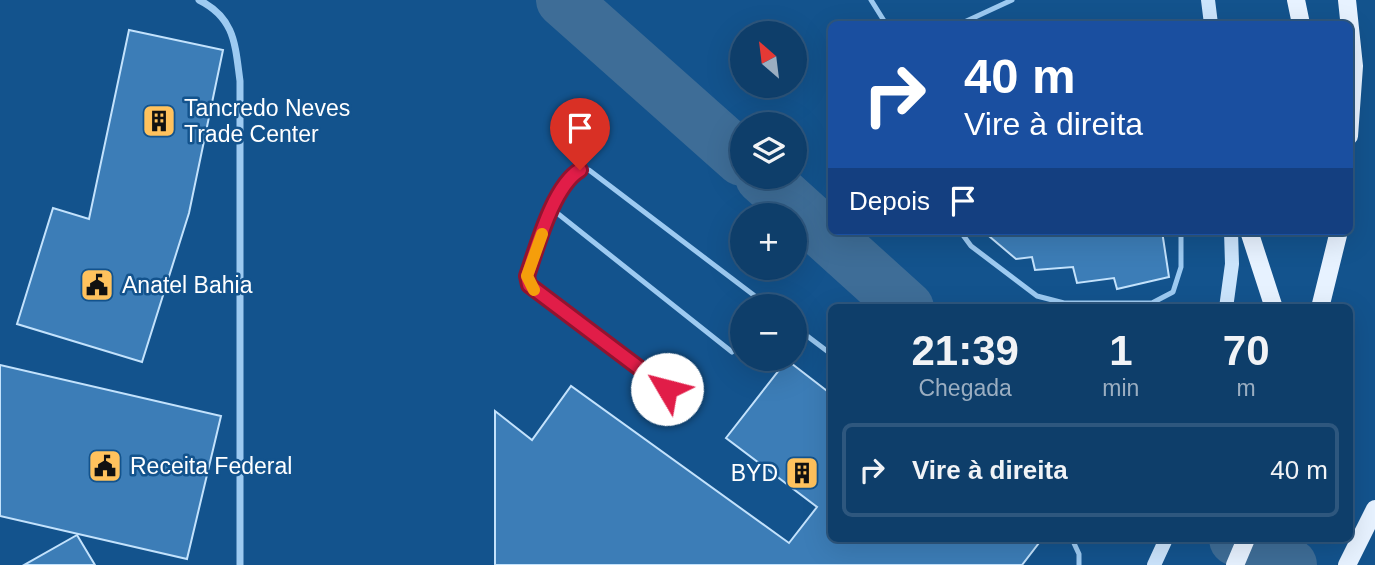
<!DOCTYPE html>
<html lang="pt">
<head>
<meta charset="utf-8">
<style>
  :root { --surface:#0e3e6a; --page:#174570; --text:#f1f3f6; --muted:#9baec1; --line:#2e577e }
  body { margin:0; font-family:Helvetica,sans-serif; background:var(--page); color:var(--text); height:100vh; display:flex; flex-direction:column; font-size:26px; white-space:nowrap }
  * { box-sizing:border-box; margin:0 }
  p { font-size:23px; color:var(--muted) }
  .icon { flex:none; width:38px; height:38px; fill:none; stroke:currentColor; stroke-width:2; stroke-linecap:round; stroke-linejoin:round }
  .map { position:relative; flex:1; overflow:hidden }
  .drawer { position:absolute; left:828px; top:304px; width:525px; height:238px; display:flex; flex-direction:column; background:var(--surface); border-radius:10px; box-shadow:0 7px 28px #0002,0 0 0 2px var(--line) }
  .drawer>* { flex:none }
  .guide { position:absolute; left:828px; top:21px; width:525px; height:214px; border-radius:10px; box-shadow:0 7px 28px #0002,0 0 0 2px var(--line); background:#1a4fa0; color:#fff; overflow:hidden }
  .needle { width:46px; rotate:332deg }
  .fabs { position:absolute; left:730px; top:21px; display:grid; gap:14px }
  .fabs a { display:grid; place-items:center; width:77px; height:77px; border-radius:50%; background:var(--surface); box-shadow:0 7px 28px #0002,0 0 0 2px var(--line); font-size:35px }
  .pin { position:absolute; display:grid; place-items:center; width:60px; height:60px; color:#fff; margin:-72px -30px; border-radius:50% 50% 50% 0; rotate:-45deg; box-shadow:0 0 7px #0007 }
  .pin .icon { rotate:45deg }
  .me { position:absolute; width:77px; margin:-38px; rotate:307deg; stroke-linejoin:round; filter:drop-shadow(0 0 5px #0008) }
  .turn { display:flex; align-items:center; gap:24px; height:147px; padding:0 21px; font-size:32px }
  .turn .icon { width:91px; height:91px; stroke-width:2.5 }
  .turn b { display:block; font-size:49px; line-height:60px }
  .then { display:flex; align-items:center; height:66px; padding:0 21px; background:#0003; gap:14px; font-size:26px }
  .eta { display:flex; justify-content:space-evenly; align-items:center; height:119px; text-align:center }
  .eta b { font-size:42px; font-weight:600; line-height:49px }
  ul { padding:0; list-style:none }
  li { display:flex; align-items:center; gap:21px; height:94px; margin:0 14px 10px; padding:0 7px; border:4px solid var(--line); border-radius:10px }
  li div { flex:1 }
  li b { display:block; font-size:26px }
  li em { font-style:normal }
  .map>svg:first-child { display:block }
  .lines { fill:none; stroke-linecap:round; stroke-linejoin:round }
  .river { stroke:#3e6d97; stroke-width:54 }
  .building { fill:#3c7db7; stroke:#c3e2fc; stroke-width:2 }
  .lane { stroke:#9dcaf1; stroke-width:5 }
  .street { stroke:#9dcaf1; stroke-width:7 }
  .secondary { stroke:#cbe4fc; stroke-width:14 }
  .primary { stroke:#e7f2ff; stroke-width:18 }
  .route-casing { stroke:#92132f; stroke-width:18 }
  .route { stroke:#e11d48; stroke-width:12 }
  .slow { stroke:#f59e0b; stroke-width:12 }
  .labels { text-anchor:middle; stroke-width:5; stroke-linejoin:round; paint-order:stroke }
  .poi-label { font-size:23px; fill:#fff; stroke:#13538d; text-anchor:start }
</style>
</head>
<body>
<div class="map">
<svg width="1375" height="565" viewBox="0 0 1375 565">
  <rect width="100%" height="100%" fill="#13538d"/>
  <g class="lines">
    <g class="river">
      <path d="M 563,0 L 742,159"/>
      <path d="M 762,177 L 907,308"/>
      <path d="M 1236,539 L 1290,565"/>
    </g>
  </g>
  <g class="building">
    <path d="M 129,30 L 223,50 L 189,213 L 142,362 L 17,324 L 53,208 L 89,219 Z"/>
    <path d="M 983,231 L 1162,231 L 1169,277 L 1117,289 L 1114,278 L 1077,283 L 1073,267 L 1035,270 L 1032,257 L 1016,259 Z"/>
    <path d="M 787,360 L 831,394 L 831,539 L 1042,539 L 1022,565 L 495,565 L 495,411 L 532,440 L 571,386 L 789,543 L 817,507 L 726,438 Z"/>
    <path d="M 0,365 L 221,416 L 187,559 L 0,516 Z"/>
    <path d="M 77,535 L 95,565 L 24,565 Z"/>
  </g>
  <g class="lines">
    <g class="lane">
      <path d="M 871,0 L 886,24"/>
      <path d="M 960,24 L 1012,0"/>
      <path d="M 552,209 L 732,352"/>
      <path d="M 960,231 L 971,246 L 1037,296 L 1064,303 L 1152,303 L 1173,292 L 1181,267 L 1181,231"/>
      <path d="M 794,326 L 831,354"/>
      <path d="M 690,406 L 529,285 L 527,276 L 552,209 L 573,174 L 589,170 L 768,306"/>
      <path d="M 1072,539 L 1079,554 L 1079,565"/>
    </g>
    <path class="street" d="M 199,0 C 235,18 235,44 240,81 L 240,565"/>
    <g class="secondary">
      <path d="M 1208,0 L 1211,24"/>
      <path d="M 1226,308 L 1232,264 L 1231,231"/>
      <path d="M 1154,565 L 1166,539"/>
    </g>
    <g class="primary">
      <path d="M 1296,0 L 1301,24"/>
      <path d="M 1347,0 L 1354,66 L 1349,136"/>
      <path d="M 1249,231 L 1274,308"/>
      <path d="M 1320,308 L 1339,231"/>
      <path d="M 1235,565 L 1246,539"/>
      <path d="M 1347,565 L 1375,509"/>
    </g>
  </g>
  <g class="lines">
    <defs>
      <path id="route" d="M 580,170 C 553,186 537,247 527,276 L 529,285 L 667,389"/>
    </defs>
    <use href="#route" class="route-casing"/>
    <use href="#route" class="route"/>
    <path class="slow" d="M 534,290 L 527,276 L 542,234"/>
  </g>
  <defs>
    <symbol id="building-square" viewBox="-11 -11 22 22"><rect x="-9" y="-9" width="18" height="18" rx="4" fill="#ffc25d" stroke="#13538d"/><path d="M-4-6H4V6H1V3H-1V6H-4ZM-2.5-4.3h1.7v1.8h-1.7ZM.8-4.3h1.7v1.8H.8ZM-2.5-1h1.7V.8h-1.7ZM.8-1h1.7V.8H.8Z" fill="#111"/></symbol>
    <symbol id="civic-square" viewBox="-11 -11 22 22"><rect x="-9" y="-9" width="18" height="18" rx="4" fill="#ffc25d" stroke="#13538d"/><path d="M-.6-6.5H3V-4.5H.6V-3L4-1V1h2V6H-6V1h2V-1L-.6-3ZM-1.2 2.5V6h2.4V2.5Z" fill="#111"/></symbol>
  </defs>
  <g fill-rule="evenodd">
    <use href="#building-square" x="140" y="102" width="38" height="38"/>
    <use href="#civic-square" x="78" y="266" width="38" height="38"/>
    <use href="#civic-square" x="86" y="447" width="38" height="38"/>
    <use href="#building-square" x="783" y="454" width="38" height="38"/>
  </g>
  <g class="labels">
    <g class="poi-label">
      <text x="184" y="116">Tancredo Neves<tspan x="184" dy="26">Trade Center</tspan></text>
      <text x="122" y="293">Anatel Bahia</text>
      <text x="130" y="474">Receita Federal</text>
      <text x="778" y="481" text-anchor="end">BYD</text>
    </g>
  </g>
</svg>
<div class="fabs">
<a><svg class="needle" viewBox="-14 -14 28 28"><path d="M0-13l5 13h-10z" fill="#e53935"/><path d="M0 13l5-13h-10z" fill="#9baec1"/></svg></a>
<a><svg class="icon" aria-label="layers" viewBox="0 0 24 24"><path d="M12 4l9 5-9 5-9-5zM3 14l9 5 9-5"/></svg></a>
<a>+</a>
<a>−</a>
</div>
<div class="pin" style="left:580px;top:170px;background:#d93025"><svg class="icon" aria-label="arrive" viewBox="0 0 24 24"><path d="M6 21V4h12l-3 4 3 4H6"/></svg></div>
<svg class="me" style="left:667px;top:389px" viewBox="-20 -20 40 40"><circle r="19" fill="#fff"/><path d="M0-13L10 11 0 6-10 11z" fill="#e11d48"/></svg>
<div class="guide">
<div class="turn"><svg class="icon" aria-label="right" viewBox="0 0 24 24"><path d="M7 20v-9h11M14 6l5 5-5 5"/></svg><div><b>40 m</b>Vire à direita</div></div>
<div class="then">Depois<svg class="icon" aria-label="arrive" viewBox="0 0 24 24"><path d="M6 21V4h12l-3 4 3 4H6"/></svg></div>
</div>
<section class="drawer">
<div class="eta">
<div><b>21:39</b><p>Chegada</p></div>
<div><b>1</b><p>min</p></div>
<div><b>70</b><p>m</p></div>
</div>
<ul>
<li><svg class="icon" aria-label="right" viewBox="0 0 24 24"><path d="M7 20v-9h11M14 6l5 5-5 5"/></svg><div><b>Vire à direita</b></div><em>40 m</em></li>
</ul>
</section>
</div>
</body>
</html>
